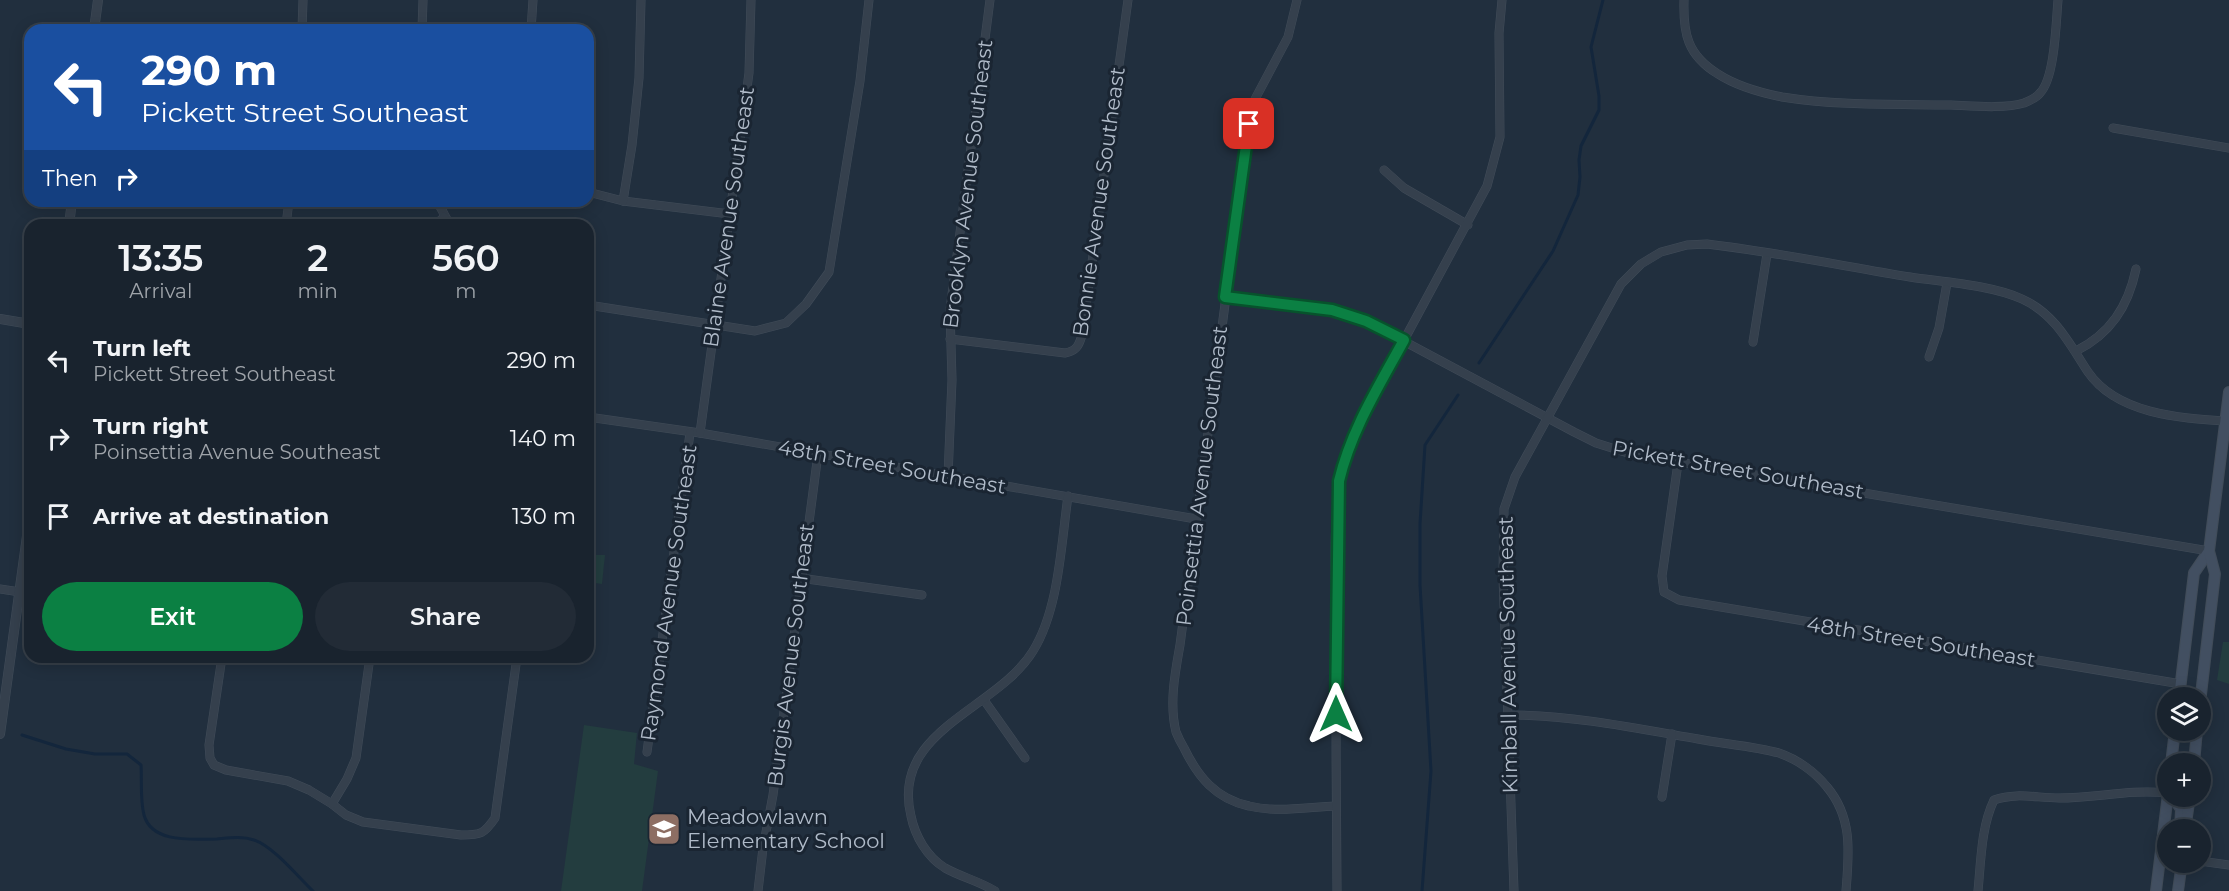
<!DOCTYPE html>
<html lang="en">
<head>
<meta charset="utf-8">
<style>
  :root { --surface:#19232e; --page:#222b36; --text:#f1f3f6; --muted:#9fa4aa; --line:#37404a; --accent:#0b8043 }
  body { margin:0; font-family:Montserrat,sans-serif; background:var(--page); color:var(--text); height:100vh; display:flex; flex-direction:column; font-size:22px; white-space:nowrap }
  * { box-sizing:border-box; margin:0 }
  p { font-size:20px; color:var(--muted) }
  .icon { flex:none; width:33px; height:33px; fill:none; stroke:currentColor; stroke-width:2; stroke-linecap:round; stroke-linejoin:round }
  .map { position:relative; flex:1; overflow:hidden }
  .side { position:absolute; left:24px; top:219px; width:570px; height:444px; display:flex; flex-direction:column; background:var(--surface); border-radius:18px; box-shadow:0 3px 15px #0003,0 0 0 2px var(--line) }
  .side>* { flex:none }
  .hud { position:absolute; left:24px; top:24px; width:570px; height:183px; border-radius:18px; box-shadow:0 3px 15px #0003,0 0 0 2px var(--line); background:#1a4fa0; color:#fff; overflow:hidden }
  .fabs { position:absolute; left:2157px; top:687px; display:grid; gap:12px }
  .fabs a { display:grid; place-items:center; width:54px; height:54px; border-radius:50%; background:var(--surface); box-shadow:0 3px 15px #0003,0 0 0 2px var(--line); font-size:30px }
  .pin { position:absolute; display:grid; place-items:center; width:51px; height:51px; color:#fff; margin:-26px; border-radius:12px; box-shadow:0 3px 9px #0006 }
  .me { position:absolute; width:66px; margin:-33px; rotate:0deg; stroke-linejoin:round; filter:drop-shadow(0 0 4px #0008) }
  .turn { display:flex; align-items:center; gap:21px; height:126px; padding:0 18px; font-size:27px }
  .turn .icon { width:78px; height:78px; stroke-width:2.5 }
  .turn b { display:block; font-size:42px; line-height:51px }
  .then { display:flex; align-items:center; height:57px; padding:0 18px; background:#0003; gap:12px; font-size:22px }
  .eta { display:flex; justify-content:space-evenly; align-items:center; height:102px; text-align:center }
  .eta b { font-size:36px; font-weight:600; line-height:42px }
  .cta { display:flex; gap:12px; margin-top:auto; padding:12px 18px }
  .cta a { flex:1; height:69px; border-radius:36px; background:var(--accent); color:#fff; font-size:24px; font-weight:600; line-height:69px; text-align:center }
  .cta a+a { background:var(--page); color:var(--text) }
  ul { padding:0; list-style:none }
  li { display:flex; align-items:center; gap:18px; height:78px; padding:0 18px }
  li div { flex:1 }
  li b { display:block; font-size:22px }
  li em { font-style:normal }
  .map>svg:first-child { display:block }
  .green { fill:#233d3f }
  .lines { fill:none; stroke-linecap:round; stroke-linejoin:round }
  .stream { stroke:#13263c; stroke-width:3 }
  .minor-casing { stroke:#414c59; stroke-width:9 }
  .tertiary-casing { stroke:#414c59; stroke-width:10 }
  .secondary-casing { stroke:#414c59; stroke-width:12 }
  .minor { stroke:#35404d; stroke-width:8 }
  .tertiary { stroke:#35404d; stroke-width:9 }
  .secondary { stroke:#424f61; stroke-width:10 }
  .route-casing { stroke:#07532c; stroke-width:15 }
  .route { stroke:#0b8043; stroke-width:10 }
  .labels { text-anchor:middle; stroke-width:6; stroke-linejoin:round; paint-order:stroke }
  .street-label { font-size:21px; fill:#b0bbc9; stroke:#1a2532 }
  .poi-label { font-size:21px; fill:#b0bbc9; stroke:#1a2532; text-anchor:start }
</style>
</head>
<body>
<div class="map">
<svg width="2229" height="891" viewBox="0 0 2229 891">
  <rect width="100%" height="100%" fill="#212f3e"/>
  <g class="green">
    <path d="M 595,555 L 605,555 L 602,584 L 588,582 L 588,568 L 593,568 Z"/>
    <path d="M 2223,642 L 2229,642 L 2229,684 L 2217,680 Z"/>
    <path d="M 584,725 L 637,733 L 634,764 L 658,771 L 642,891 L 561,891 Z"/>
  </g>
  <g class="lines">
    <g class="stream">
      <path d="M 1479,363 L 1553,251 L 1578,195 L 1580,177 L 1579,160 L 1581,146 L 1599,110 L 1599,96 L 1591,47 L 1603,0"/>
      <path d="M 22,735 L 66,749 L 95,754 L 127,754 L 141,765 C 142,781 140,800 144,815 C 152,844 194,839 217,839 C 229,838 242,836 254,840 C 274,847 297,876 313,891"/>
      <path d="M 1422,891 L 1431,771 L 1420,585 L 1420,524 L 1425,445 L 1458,395"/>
    </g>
    <defs>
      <g id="minor">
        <path d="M 1297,0 L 1288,37 L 1254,101 L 1250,115 L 1180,645 C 1175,673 1169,704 1176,732 C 1178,737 1181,743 1184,748 C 1198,777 1216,799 1249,806 C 1277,813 1308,807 1336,806"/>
        <path d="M 1684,0 C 1683,33 1687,55 1718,74 C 1735,85 1762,93 1782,97 C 1838,106 1895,104 1951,105 C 1973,106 2004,109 2024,103 C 2029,101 2037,97 2040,93 C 2055,78 2056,22 2058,0"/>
        <path d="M 302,30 L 303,0"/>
        <path d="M 422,30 L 423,0"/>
        <path d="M 531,30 L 533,0"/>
        <path d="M 2113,128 L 2229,148"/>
        <path d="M 1384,170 L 1404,188 L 1468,225"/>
        <path d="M 588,192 L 623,201 L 730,214"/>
        <path d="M 437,201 L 450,225"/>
        <path d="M 623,201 L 632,145 L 639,78 L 641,0"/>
        <path d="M 286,225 L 289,201"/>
        <path d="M 435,225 L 444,217"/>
        <path d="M 1225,297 L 1332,310 L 1366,321 L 1574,432 L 1596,443 L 1631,454 L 2209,551"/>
        <path d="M 588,305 L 755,331 L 786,323 L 806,304 L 829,272 L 860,81 L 869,0"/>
        <path d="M 950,339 L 1065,353 C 1076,351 1079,346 1082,335 L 1128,0"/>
        <path d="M 1753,342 L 1767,254"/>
        <path d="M 2076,351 C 2110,334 2128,307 2136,269"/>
        <path d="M 1929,357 L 1939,328 L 1947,283"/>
        <path d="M 588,417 L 700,433 L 1196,519"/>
        <path d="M 700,433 L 749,73 L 751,0"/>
        <path d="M 1678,463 L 1662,576 L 1664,592 L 1679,600 L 2181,684"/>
        <path d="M 948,476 L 952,380 L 950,310 L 990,0"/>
        <path d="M 800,578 L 922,595"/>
        <path d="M 0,589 L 20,592"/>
        <path d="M 222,657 L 209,745 L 210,758 L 214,765 L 226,770 L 288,781 L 309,790 L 332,804 L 346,815 L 363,822 L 461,835 C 481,835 484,834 495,818 L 517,657"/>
        <path d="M 984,700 L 1025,758"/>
        <path d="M 1508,715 C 1572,715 1635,728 1698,739 C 1724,744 1753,746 1779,753 C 1797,759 1815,772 1827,787 C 1853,818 1849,853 1846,891"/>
        <path d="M 647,752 L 690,433"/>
        <path d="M 1662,797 L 1672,734"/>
        <path d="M 332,804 L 347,779 L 356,758 L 370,657"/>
        <path d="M 2200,861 L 2229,865"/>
        <path d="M 758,891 L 763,848 L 773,795 L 818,454"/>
        <path d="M 995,891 C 979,881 961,877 945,868 C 927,857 915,836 911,816 C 890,730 997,710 1033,651 C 1059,609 1061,545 1068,496"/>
        <path d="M 1337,891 C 1336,802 1336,714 1336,625 C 1336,563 1329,492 1353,435 L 1487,186 L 1500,137 L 1499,33 L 1502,0"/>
        <path d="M 1514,891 L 1503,576 L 1504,509 L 1515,477 L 1621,284 L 1641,264 L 1661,252 L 1687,245 L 1707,244 C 1775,252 1843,266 1910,277 C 1943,282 1992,285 2022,299 C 2055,314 2069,343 2088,372 C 2117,414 2179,418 2225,421"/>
        <path d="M 1978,891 C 1981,861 1981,827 1994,800 C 2017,792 2036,798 2059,798 C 2098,798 2128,789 2168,793"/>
      </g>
      <g id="tertiary">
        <path d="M 94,30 L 98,0"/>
        <path d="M 69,225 L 72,201"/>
        <path d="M 0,319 L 30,324"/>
        <path d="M 0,734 L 30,514"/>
      </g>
      <g id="secondary">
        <path d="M 2179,698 L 2194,573 L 2209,551"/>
        <path d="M 2200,703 L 2215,574 L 2209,551 L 2229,392"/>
        <path d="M 2171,764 L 2175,730"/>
        <path d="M 2194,764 L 2197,730"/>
        <path d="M 2172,796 L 2181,809 L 2180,830"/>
        <path d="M 2186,823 L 2190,796"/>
        <path d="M 2156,891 L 2168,794"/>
        <path d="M 2178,891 L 2182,862"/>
      </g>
    </defs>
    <use href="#minor" class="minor-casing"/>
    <use href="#tertiary" class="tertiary-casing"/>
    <use href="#secondary" class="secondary-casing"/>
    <use href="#minor" class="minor"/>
    <use href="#tertiary" class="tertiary"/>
    <use href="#secondary" class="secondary"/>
  </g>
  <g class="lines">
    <defs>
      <path id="route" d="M 1249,124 L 1225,297 L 1332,310 L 1366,321 L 1404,340 C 1379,386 1351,430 1339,481 L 1336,714"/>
    </defs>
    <use href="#route" class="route-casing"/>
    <use href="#route" class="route"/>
  </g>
  <defs>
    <symbol id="school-square" viewBox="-11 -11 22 22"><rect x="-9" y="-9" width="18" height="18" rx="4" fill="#8d6e63" stroke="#1a2532"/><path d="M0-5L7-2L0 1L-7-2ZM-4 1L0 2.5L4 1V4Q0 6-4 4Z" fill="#fff"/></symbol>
  </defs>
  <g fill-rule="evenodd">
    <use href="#school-square" x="645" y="810" width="38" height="38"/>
  </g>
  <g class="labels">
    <g class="street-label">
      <text transform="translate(968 184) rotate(-83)" y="7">Brooklyn Avenue Southeast</text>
      <text transform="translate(1099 202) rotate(-82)" y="7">Bonnie Avenue Southeast</text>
      <text transform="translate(729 217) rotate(-82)" y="7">Blaine Avenue Southeast</text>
      <text transform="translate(892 467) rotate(10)" y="7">48th Street Southeast</text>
      <text transform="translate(1738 470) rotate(10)" y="7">Pickett Street Southeast</text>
      <text transform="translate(1202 476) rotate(-83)" y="7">Poinsettia Avenue Southeast</text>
      <text transform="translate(669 593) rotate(-82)" y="7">Raymond Avenue Southeast</text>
      <text transform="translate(1921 642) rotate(9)" y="7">48th Street Southeast</text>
      <text transform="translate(791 655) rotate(-83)" y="7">Burgis Avenue Southeast</text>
      <text transform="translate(1508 655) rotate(-91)" y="7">Kimball Avenue Southeast</text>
    </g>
    <g class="poi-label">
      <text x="687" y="824">Meadowlawn<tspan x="687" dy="24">Elementary School</tspan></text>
    </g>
  </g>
</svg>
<div class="fabs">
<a><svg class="icon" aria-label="layers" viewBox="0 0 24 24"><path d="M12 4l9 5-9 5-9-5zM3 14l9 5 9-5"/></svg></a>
<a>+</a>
<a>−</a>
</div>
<div class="pin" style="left:1249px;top:124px;background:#d93025"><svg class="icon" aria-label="arrive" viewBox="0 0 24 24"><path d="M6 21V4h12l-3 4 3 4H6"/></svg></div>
<svg class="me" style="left:1336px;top:714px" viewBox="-20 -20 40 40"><path d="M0-17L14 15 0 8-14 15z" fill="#0b8043" stroke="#fff" stroke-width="4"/></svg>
<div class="hud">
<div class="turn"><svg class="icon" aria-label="left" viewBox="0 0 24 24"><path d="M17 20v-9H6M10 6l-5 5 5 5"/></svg><div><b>290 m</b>Pickett Street Southeast</div></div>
<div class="then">Then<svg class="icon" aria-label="right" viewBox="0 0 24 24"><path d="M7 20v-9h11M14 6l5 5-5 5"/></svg></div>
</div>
<section class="side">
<div class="eta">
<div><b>13:35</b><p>Arrival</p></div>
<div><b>2</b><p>min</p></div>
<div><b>560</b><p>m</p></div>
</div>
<ul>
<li><svg class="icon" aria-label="left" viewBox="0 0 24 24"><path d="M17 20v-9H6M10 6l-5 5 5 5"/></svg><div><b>Turn left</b><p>Pickett Street Southeast</p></div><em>290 m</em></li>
<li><svg class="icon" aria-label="right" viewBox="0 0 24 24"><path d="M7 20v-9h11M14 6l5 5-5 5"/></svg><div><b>Turn right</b><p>Poinsettia Avenue Southeast</p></div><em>140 m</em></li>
<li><svg class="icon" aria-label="arrive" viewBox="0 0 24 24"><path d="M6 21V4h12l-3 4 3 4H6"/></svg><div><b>Arrive at destination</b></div><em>130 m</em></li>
</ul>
<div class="cta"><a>Exit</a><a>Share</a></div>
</section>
</div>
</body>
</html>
